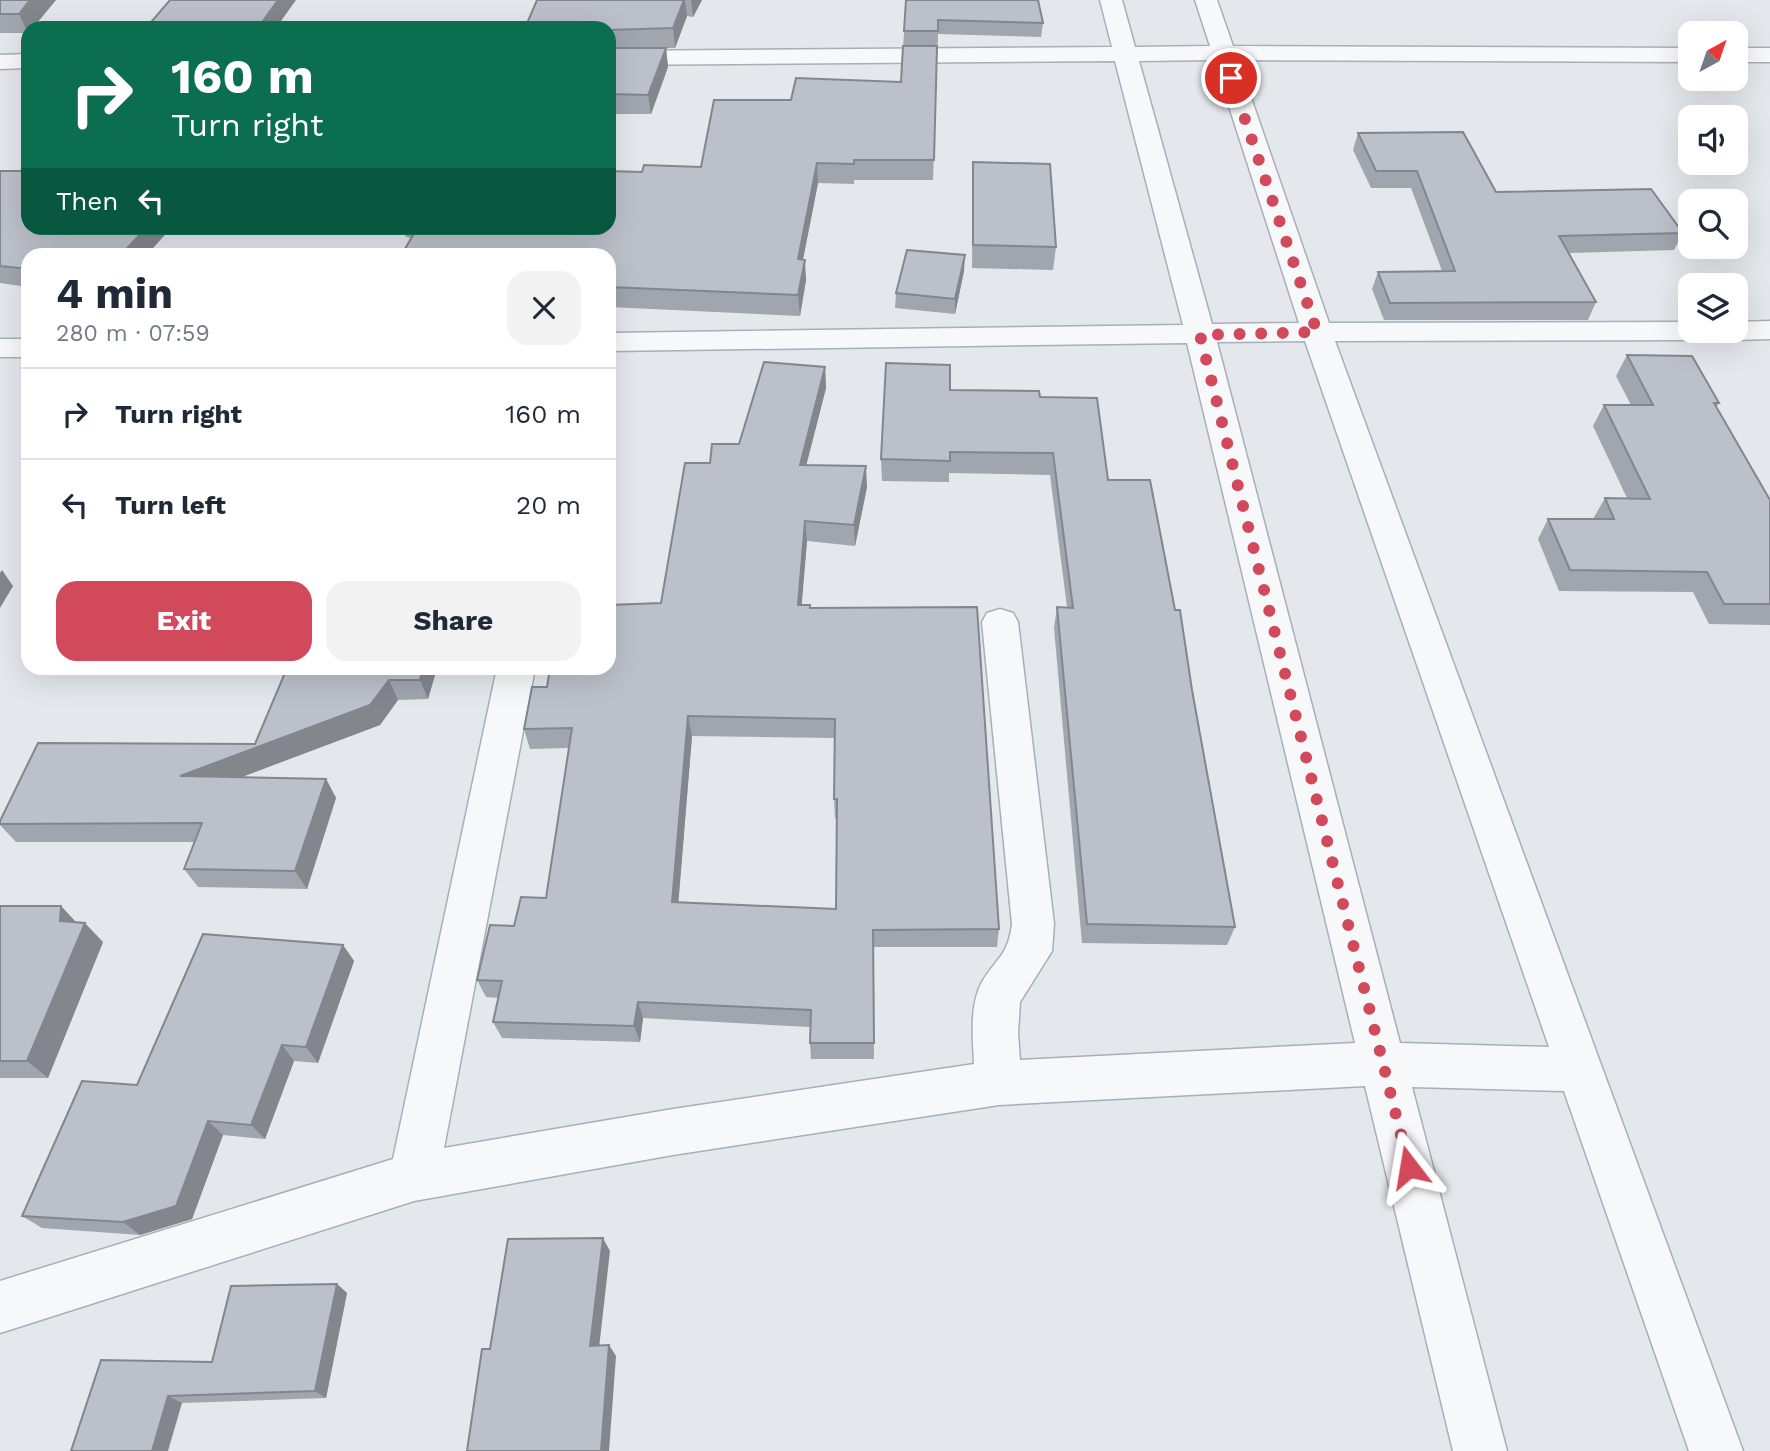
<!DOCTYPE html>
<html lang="en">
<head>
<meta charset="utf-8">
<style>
  :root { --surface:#fff; --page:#f2f2f3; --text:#1f2937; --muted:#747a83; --line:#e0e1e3; --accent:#d1495b }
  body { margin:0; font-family:"Work Sans",sans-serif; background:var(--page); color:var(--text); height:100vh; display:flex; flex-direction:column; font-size:26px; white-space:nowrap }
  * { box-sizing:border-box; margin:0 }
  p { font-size:23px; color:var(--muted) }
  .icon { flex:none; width:38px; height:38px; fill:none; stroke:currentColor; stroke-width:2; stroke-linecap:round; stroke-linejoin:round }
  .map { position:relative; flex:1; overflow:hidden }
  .drawer { position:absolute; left:21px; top:248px; width:595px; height:427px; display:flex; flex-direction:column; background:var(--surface); border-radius:21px; box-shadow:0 7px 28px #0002 }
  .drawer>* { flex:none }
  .top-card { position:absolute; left:21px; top:21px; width:595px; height:214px; border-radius:21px; box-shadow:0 7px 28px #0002; background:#0b6e4f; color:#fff; overflow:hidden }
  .needle { width:46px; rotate:40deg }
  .tools { position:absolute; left:1678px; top:21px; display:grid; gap:14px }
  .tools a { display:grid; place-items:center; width:70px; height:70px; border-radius:14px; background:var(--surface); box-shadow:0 7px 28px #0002; font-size:35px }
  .pin { position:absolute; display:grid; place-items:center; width:60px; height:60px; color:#fff; margin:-30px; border:4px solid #fff; border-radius:50%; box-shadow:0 2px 7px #0007 }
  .me { position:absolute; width:77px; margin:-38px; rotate:346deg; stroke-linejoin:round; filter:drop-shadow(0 0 5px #0008) }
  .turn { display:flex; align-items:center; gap:24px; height:147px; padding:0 35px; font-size:32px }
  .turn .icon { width:91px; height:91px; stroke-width:2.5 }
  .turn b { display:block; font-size:49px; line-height:60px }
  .then { display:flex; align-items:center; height:66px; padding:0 35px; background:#0003; gap:14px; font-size:26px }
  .round { display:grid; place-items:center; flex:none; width:74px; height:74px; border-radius:21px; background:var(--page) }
  .summary { display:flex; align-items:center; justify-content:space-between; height:119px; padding:0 35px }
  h1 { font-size:42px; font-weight:700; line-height:52px }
  .button { display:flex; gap:14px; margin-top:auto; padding:14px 35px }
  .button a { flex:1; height:80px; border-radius:21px; background:var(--accent); color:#fff; font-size:28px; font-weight:700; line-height:80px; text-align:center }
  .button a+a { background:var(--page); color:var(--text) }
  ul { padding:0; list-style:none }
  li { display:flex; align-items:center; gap:21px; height:91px; padding:0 35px; border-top:2px solid var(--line) }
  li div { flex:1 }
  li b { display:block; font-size:26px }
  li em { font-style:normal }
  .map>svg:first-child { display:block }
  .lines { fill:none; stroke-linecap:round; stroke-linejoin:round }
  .minor-casing { stroke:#a9aeb7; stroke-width:3 }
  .minor { fill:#f7f8fa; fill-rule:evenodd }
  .wall { fill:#a1a5ae; fill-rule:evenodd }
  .shaded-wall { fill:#83868d }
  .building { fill:#bbc0ca; stroke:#83868d; stroke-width:2; fill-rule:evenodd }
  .route { stroke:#d1495b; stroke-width:12; stroke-dasharray:0 21.6 }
</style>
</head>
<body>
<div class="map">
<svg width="1770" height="1451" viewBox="0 0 1770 1451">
  <rect width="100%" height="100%" fill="#e4e7ec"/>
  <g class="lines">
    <defs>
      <g id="minor">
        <path d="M 1100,0 L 1122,0 L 1135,47 L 1210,46 L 1195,0 L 1217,0 L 1233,46 L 1690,48 L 1690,62 L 1238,60 L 1329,323 L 1690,322 L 1690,331 L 1712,331 L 1707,337 L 1697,340 L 1335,341 L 1743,1451 L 1689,1451 L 1564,1091 L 1412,1087 L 1507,1451 L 1453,1451 L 1365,1086 L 999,1105 L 673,1155 L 414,1201 L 0,1333 L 0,1281 L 393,1159 L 497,668 L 535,668 L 444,1148 L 673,1109 L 974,1064 C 973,1038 969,1006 982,982 C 997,957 1008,956 1012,924 L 982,622 L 987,613 L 1000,609 L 1013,613 L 1018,622 L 1054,924 L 1052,951 L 1020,1002 L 1018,1033 L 1020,1060 L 1355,1043 L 1187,343 L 609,351 L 609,333 L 1183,325 L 1115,61 L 609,65 L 609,51 L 1112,47 ZM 1214,60 L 1299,323 L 1212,324 L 1139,61 ZM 1305,341 L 1549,1047 L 1400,1043 L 1217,342 Z"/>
        <rect x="1736" y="48" width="34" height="14"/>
        <path d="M 28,54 L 28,68 L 0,69 L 0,55 Z"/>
        <path d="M 1770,321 L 1770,339 L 1736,340 L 1726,337 L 1721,331 L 1736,331 L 1736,322 Z"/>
        <rect x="0" y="339" width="28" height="18"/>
      </g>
    </defs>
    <use href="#minor" class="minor-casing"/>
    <use href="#minor" class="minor"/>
  </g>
  <g class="wall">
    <path d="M 0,0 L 56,0 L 28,28 L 28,33 L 0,33 Z"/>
    <path d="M 537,0 L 702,0 L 693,17 L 687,16 L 675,48 L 666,48 L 668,67 L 651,114 L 609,114 L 609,28 Z"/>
    <path d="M 906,0 L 1043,23 L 1041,37 L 938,34 L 933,180 L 854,180 L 854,184 L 818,183 L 803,259 L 806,280 L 800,316 L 609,307 L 609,256 L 411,238 L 406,237 L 404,232 L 381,229 L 380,228 L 609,228 L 642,172 L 701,167 L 791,100 L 901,82 Z"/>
    <path d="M 1358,133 L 1496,192 L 1683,233 L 1674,250 L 1569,253 L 1596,302 L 1588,320 L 1384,320 L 1372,289 L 1378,272 L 1442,271 L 1411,188 L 1371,188 L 1353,150 Z"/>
    <path d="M 973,162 L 1056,247 L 1053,270 L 972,268 Z"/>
    <path d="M 0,171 L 28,256 L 28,287 L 0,283 Z"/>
    <path d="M 964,271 L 955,314 L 895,308 L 896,293 Z"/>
    <path d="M 1627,355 L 1719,403 L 1716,408 L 1770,500 L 1770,625 L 1709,624 L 1693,592 L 1559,591 L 1538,539 L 1548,519 L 1593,519 L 1605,498 L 1627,498 L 1593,426 L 1604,405 L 1631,405 L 1616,376 Z"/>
    <path d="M 825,367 L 826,388 L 806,465 L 867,487 L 855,546 L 807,541 L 801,605 L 810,608 L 999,929 L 997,947 L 873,947 L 874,1059 L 811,1059 L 810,1043 L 810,1027 L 643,1018 L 640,1042 L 502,1038 L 493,1022 L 499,998 L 486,997 L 477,980 L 514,926 L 546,898 L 569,748 L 530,749 L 524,729 L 547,687 L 661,603 L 710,463 L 739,444 ZM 692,736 L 835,738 L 834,799 L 835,818 L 837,818 L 836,909 L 678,902 Z"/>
    <path d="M 950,390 L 1040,397 L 1108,480 L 1175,610 L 1192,690 L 1235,927 L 1227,945 L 1082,943 L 1054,628 L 1057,607 L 1067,607 L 1050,475 L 949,473 L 949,482 L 882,481 L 881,459 Z"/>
    <path d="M 287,668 L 437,668 L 428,699 L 398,700 L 380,725 L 241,777 L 326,779 L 336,798 L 307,889 L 198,887 L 184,869 L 194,842 L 16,842 L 0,825 L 0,821 L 255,744 Z"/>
    <path d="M 0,906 L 61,906 L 77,923 L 103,942 L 48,1078 L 0,1078 Z"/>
    <path d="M 343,945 L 354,961 L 318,1063 L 294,1061 L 265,1139 L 223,1135 L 192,1219 L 140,1235 L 42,1228 L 22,1216 L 137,1085 Z"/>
    <path d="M 337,1284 L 347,1293 L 326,1398 L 182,1403 L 71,1451 L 212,1362 Z"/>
  </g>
  <g class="shaded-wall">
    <path d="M 30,0 L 56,0 L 33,28 L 28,28 L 28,33 L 19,14 Z"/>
    <path d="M 278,0 L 296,0 L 276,28 L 258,28 Z"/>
    <path d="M 684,0 L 685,0 L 687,16 L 675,48 L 673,28 Z"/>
    <path d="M 691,0 L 702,0 L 693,17 Z"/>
    <path d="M 666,48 L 668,67 L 651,114 L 648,95 Z"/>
    <path d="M 817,163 L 818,183 L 799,280 L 798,259 Z"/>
    <path d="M 146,228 L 171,228 L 146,256 L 120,256 Z"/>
    <path d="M 965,255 L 964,271 L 955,314 L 955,299 Z"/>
    <path d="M 805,260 L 806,280 L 800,316 L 798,295 Z"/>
    <path d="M 825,367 L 826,388 L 801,486 L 800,465 Z"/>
    <path d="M 866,466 L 867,487 L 855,546 L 854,525 Z"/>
    <path d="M 805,521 L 807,541 L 800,625 L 798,605 Z"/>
    <path d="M 2,570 L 13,586 L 0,608 L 0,573 Z"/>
    <path d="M 423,668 L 437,668 L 428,699 L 420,680 Z"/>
    <path d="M 389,680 L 398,700 L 380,725 L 194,795 L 180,776 L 370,705 Z"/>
    <path d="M 688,716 L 692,736 L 677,920 L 672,902 Z"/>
    <path d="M 326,779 L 336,798 L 307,889 L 295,871 Z"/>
    <path d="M 61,906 L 79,926 L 85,923 L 103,942 L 48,1078 L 27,1061 L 60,921 Z"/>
    <path d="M 343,945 L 354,961 L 318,1063 L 306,1047 Z"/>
    <path d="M 638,1002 L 643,1018 L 640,1042 L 634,1026 Z"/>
    <path d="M 282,1045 L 294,1061 L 265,1139 L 251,1125 Z"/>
    <path d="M 208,1121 L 223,1135 L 192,1219 L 140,1235 L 123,1222 Z"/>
    <path d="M 603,1238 L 610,1251 L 598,1357 L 590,1346 Z"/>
    <path d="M 337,1284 L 347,1293 L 326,1398 L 315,1391 Z"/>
    <path d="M 609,1345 L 616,1356 L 609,1451 L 601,1451 Z"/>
    <path d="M 168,1396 L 182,1403 L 168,1451 L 152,1451 Z"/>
  </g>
  <g class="building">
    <path d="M 0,0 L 30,0 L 19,14 L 0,14 Z"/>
    <path d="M 170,0 L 278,0 L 258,28 L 146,28 Z"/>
    <path d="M 537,0 L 684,0 L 673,28 L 609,30 L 609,28 L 525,28 Z"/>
    <path d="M 906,0 L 1038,0 L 1043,23 L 938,20 L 938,31 L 904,31 Z"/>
    <path d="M 903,46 L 937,46 L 934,160 L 854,160 L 854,164 L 817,163 L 798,259 L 805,260 L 798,295 L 609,287 L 609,256 L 401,256 L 417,228 L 609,228 L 609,171 L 642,172 L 644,165 L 701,167 L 714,100 L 791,100 L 796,78 L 901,82 Z"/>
    <path d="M 609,48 L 666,48 L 648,95 L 609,94 Z"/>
    <path d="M 1463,132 L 1496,192 L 1651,189 L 1683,233 L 1559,236 L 1596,302 L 1390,303 L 1378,272 L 1455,271 L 1417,171 L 1376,171 L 1358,133 Z"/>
    <path d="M 973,162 L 1050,164 L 1056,247 L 973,245 Z"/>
    <path d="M 0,171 L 28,171 L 28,228 L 146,228 L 120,256 L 28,256 L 28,269 L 0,266 Z"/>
    <path d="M 907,250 L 965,255 L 955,299 L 896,293 Z"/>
    <path d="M 1627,355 L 1692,356 L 1719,403 L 1714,403 L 1770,500 L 1770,604 L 1724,604 L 1707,572 L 1570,570 L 1548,519 L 1614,519 L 1605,498 L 1650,499 L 1604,405 L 1653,405 Z"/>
    <path d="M 764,362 L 825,367 L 800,465 L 866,466 L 854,525 L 805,521 L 798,605 L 810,605 L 810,608 L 977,607 L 999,929 L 873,930 L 874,1043 L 810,1043 L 811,1010 L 638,1002 L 634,1026 L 493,1022 L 502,981 L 477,980 L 490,925 L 514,926 L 521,897 L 546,898 L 572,728 L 524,729 L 532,687 L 547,687 L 550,668 L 609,668 L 609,605 L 661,603 L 685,463 L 710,463 L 712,444 L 739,444 ZM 688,716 L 835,719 L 834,799 L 837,799 L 836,909 L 672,902 Z"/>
    <path d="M 886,363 L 950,365 L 950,390 L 1039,391 L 1040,397 L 1097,398 L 1108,480 L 1150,480 L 1175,610 L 1180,610 L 1192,690 L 1235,927 L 1087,924 L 1057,607 L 1073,608 L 1053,453 L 950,452 L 950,461 L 881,459 Z"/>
    <path d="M 287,668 L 423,668 L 420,680 L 389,680 L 370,705 L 180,776 L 326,779 L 295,871 L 184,869 L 202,823 L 0,824 L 0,821 L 38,743 L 255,744 Z"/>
    <path d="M 0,906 L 61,906 L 60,921 L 85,923 L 27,1061 L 0,1061 Z"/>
    <path d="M 203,934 L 343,945 L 306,1047 L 282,1045 L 251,1125 L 208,1121 L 176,1206 L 123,1222 L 22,1216 L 82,1081 L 137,1085 Z"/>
    <path d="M 603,1238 L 590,1346 L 609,1345 L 601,1451 L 467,1451 L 482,1349 L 490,1349 L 508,1239 Z"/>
    <path d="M 337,1284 L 315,1391 L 168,1396 L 152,1451 L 71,1451 L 101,1360 L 212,1362 L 231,1286 Z"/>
  </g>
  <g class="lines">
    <path class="route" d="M 1231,78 L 1317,332 L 1200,335 L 1409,1167"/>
  </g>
</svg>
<div class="tools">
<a><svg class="needle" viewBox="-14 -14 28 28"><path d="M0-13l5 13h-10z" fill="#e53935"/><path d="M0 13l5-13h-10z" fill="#747a83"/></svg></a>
<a><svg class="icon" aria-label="sound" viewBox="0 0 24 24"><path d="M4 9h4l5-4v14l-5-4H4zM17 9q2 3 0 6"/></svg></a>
<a><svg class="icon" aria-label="search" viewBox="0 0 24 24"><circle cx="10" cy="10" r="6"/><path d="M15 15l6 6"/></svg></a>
<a><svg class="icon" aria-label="layers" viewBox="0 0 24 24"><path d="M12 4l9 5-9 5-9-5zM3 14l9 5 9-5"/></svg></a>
</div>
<div class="pin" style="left:1231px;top:78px;background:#d93025"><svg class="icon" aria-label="arrive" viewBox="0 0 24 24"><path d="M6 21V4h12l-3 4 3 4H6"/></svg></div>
<svg class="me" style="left:1409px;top:1167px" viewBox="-20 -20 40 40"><path d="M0-17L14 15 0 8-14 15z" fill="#d1495b" stroke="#fff" stroke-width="4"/></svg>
<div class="top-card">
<div class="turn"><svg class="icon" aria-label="right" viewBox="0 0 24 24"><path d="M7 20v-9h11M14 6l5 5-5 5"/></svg><div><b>160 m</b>Turn right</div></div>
<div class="then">Then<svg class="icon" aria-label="left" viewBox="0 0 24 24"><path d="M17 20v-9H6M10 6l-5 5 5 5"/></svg></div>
</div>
<section class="drawer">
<div class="summary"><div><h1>4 min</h1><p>280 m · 07:59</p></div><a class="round"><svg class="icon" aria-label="close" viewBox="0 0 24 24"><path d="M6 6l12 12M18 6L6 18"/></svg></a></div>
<ul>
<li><svg class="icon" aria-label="right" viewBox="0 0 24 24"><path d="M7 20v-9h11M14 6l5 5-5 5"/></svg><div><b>Turn right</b></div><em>160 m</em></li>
<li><svg class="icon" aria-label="left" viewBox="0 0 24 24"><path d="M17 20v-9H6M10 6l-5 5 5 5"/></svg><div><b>Turn left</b></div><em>20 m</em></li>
</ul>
<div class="button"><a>Exit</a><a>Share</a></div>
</section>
</div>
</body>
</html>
